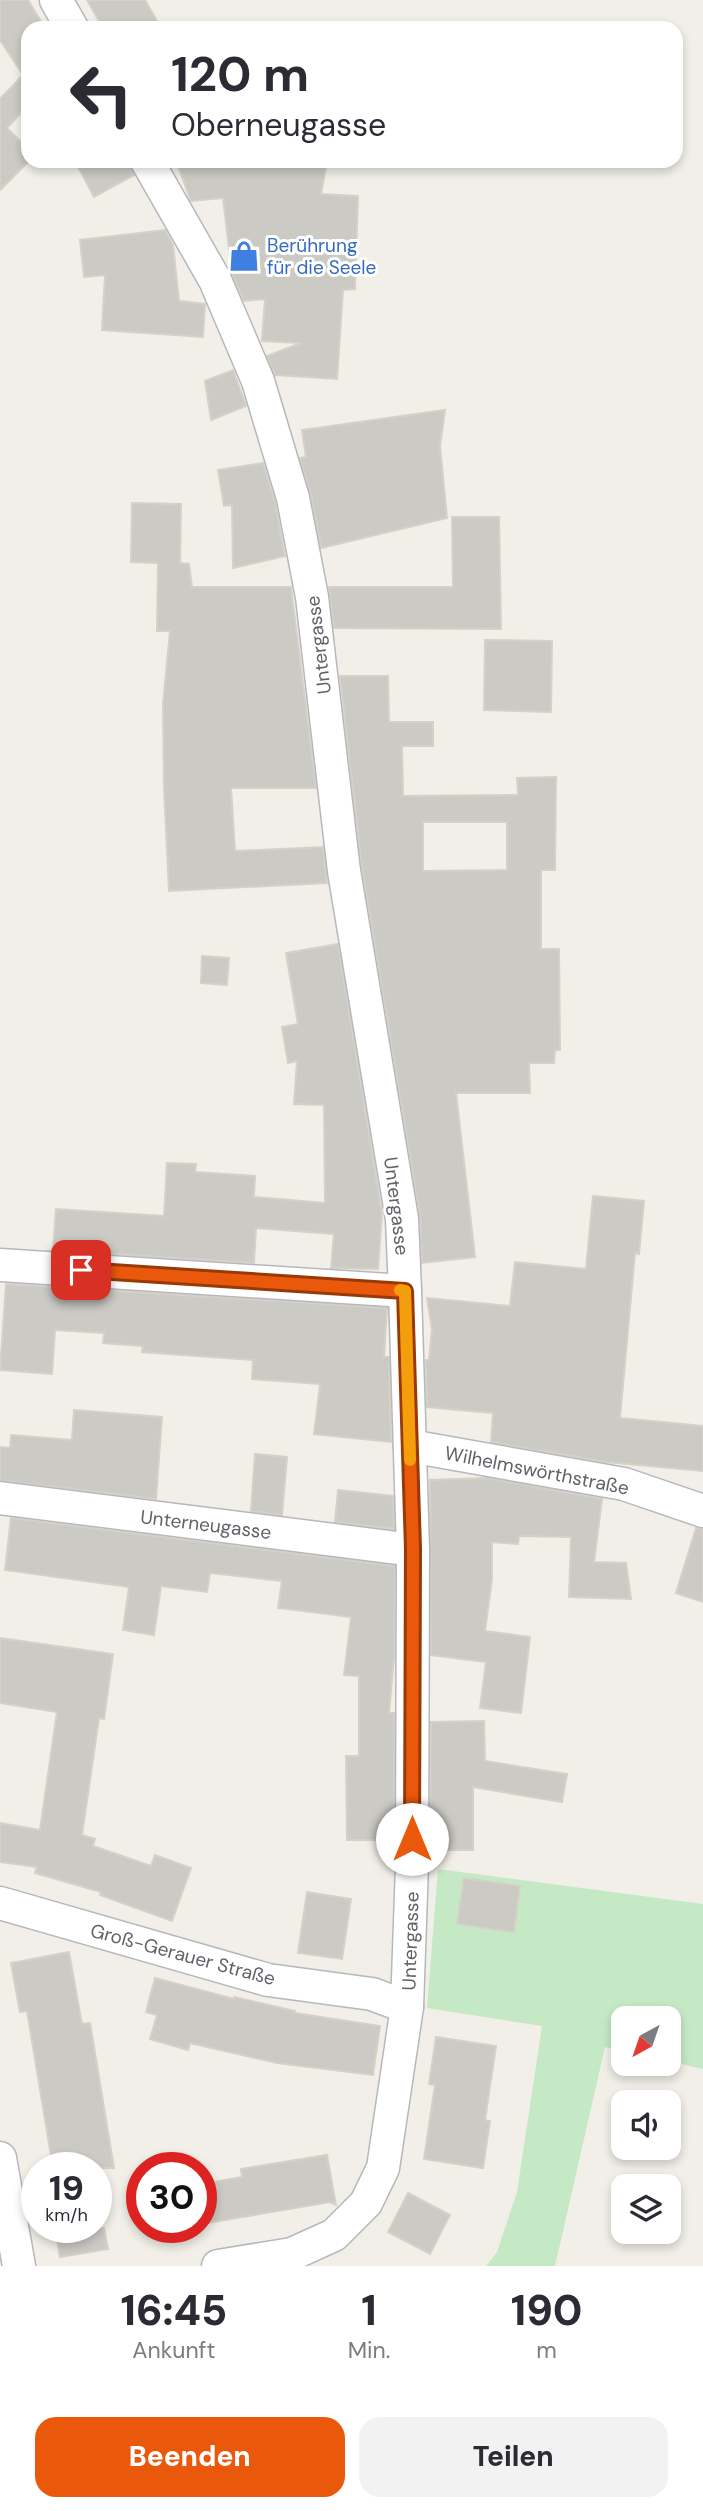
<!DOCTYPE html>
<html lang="de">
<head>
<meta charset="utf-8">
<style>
  :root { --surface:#fff; --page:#f2f2f3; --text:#2b2b33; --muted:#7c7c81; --accent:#ea580c }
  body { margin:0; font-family:"DM Sans",sans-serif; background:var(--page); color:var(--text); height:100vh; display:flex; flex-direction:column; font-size:26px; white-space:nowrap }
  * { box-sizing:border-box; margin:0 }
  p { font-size:23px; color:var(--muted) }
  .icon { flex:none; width:38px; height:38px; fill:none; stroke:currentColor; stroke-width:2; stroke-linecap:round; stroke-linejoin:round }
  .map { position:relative; height:2266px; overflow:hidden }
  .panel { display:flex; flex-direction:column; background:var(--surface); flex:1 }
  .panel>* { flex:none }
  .hud { position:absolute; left:21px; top:21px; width:662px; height:147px; border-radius:21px; box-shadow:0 4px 10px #0003; background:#fff; color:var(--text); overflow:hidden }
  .needle { width:46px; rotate:220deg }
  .controls { position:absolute; left:611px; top:2006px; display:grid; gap:14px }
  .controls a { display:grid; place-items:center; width:70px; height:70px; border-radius:14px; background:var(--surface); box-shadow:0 4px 10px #0003; font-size:35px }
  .speed { position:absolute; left:21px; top:2152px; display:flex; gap:14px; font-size:35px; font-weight:700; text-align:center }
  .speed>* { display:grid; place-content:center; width:91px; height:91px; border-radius:50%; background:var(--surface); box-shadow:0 4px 10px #0003; line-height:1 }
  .speed small { font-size:18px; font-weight:400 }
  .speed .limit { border:10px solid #d22; background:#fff; color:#111 }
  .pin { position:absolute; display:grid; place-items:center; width:60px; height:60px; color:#fff; margin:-30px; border-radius:14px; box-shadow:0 4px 10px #0006 }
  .me { position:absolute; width:77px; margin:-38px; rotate:0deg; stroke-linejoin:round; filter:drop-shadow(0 0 5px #0008) }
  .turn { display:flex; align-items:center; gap:24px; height:147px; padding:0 35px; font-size:32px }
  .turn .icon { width:91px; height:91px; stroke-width:2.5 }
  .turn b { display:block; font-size:49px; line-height:60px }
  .eta { display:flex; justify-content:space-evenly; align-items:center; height:119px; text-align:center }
  .eta b { font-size:42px; font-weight:800; line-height:49px }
  .action { display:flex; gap:14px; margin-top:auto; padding:14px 35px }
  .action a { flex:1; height:80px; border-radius:21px; background:var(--accent); color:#fff; font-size:28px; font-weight:800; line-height:80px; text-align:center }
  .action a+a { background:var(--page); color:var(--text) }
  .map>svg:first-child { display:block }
  .green { fill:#c5e8c5 }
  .building { fill:#cccac5; stroke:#d6d1c6; stroke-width:2; fill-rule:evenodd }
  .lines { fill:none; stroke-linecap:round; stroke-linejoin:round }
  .minor-casing { stroke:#b5b8bc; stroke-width:35 }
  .minor { stroke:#fff; stroke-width:32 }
  .route-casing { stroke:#983908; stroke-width:18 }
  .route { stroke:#ea580c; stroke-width:12 }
  .slow { stroke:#f59e0b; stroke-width:12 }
  .labels { text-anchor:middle; stroke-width:6; stroke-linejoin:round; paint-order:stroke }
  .shop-label { font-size:19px; fill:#366cbe; stroke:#fff; text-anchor:start }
  .street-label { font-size:19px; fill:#5f6368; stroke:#fff }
</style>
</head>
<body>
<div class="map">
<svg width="703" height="2266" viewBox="0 0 703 2266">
  <rect width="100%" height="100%" fill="#f1efe8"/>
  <path class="green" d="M 438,1869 L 703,1904 L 703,2069 L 669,2061 L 668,2018 L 623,2018 L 623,2051 L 605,2047 L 555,2266 L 486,2266 L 497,2252 L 517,2192 L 542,2026 L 427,2008 Z"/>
  <g class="building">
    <path d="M 0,0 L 28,0 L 45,28 L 28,28 L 28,105 L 7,128 L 28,149 L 29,161 L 0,190 L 0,99 L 23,75 L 0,40 Z"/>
    <path d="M 87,0 L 145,0 L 161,28 L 103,28 Z"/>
    <path d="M 75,161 L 129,161 L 134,175 L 94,197 Z"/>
    <path d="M 176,161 L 327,161 L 321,194 L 358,196 L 355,289 L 343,290 L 337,379 L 275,375 L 267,356 L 301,343 L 262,341 L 265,299 L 244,301 L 232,274 L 223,198 L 191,201 Z"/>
    <path d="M 165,230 L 173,245 L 179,301 L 205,304 L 203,337 L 102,330 L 105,275 L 84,277 L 80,240 Z"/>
    <path d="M 233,370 L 246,406 L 211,420 L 205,381 Z"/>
    <path d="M 445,410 L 440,446 L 447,518 L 321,548 L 311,495 L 300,458 L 306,457 L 302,430 Z"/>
    <path d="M 263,463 L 275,502 L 285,556 L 233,568 L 232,505 L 224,506 L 218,470 Z"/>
    <path d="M 132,503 L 181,504 L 180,563 L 189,564 L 192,587 L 291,587 L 316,788 L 231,788 L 235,851 L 323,847 L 327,883 L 169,891 L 164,788 L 163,704 L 170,631 L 157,631 L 158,563 L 131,562 Z"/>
    <path d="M 452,517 L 499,517 L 501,629 L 334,628 L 329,587 L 453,587 Z"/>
    <path d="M 485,640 L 552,641 L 551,712 L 484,710 Z"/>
    <path d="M 340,676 L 388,676 L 389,722 L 433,722 L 433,746 L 402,746 L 403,796 L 518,795 L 517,778 L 556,777 L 555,870 L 541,870 L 541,949 L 559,949 L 560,1050 L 555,1050 L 554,1063 L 529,1063 L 530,1093 L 456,1093 L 475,1257 L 422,1263 L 420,1216 L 362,868 ZM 423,822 L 507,822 L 507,870 L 423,871 Z"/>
    <path d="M 338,944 L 382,1213 L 378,1269 L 331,1268 L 334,1234 L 256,1228 L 254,1263 L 53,1250 L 56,1209 L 164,1216 L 167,1163 L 196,1164 L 195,1172 L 255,1176 L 254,1197 L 325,1203 L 324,1105 L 294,1104 L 297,1061 L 288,1063 L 282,1027 L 298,1024 L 286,953 Z"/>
    <path d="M 202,956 L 229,958 L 227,985 L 201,983 Z"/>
    <path d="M 593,1196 L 644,1201 L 639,1254 L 635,1253 L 620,1418 L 703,1426 L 703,1471 L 606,1462 L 491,1442 L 493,1413 L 427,1407 L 426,1360 L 429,1360 L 432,1329 L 427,1298 L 510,1306 L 515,1262 L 586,1269 Z"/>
    <path d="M 6,1284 L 387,1308 L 384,1357 L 389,1357 L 391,1442 L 314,1434 L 320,1384 L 252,1379 L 253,1360 L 142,1352 L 143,1346 L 103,1343 L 104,1333 L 55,1330 L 52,1374 L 0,1370 Z"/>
    <path d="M 74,1410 L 162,1417 L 156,1499 L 0,1480 L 0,1447 L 10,1448 L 11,1435 L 72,1440 Z"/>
    <path d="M 255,1454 L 287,1457 L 282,1515 L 251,1511 Z"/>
    <path d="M 487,1478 L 602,1499 L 594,1562 L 626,1563 L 631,1599 L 569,1597 L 571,1537 L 519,1536 L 518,1544 L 492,1542 L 492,1579 L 485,1631 L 530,1637 L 521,1713 L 480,1708 L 486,1662 L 431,1655 L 430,1480 Z"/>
    <path d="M 338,1490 L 393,1496 L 394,1529 L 335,1522 Z"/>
    <path d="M 11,1518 L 395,1566 L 394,1658 L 389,1713 L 394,1713 L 394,1840 L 347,1840 L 346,1756 L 359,1756 L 359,1676 L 344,1675 L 351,1617 L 278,1608 L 282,1581 L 210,1573 L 207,1592 L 161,1586 L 154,1635 L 123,1630 L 129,1587 L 5,1570 Z"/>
    <path d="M 696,1528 L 703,1529 L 703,1602 L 676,1593 Z"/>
    <path d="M 0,1638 L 113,1654 L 104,1719 L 99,1718 L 82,1835 L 95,1839 L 93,1846 L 151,1866 L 155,1855 L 191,1868 L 172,1921 L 100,1895 L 101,1892 L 35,1873 L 37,1867 L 0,1862 L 0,1823 L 40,1830 L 57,1712 L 0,1703 Z"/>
    <path d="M 484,1721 L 485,1761 L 567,1774 L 562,1802 L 473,1787 L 473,1850 L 438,1850 L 438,1840 L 430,1840 L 431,1722 Z"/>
    <path d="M 464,1878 L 520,1886 L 514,1932 L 457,1924 Z"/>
    <path d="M 307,1892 L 351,1899 L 342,1959 L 298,1953 Z"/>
    <path d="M 69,1952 L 82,2024 L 90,2023 L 114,2168 L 53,2168 L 27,2011 L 20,2012 L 11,1963 Z"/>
    <path d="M 155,1978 L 234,1999 L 234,1997 L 295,2011 L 295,2013 L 380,2026 L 373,2075 L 277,2063 L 190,2043 L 188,2050 L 150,2039 L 157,2015 L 146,2012 Z"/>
    <path d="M 436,2037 L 496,2046 L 485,2120 L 490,2121 L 483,2168 L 424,2159 L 435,2085 L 429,2084 Z"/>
    <path d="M 327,2155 L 336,2205 L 330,2202 L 201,2224 L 201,2184 L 242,2177 L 241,2169 Z"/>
    <path d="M 408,2193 L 450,2215 L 430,2254 L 388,2232 Z"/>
    <path d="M 55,2228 L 104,2228 L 108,2249 L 60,2257 Z"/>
  </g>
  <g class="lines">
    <defs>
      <g id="minor">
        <path d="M 56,0 L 72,28"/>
        <path d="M 147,161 L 215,280 L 258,381 L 293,498 L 312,597 L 344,871 L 402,1219 L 405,1291 L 413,1550 L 412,1865 L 407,2007 L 383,2168 L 366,2203 L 334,2235 L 292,2254 L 218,2266"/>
        <path d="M 0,1265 L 405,1291"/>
        <path d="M 410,1446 L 624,1484 L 703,1511"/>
        <path d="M 0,1498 L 413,1550"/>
        <path d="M 0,1903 L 268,1980 L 372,1994 L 407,2007"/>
        <path d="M 0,2158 L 19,2266"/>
      </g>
    </defs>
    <use href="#minor" class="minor-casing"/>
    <use href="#minor" class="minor"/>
  </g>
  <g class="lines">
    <defs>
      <path id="route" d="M 81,1270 L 405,1291 L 413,1549 L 412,1839"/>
    </defs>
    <use href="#route" class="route-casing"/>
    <use href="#route" class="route"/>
    <path class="slow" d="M 400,1290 L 405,1291 L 410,1460"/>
  </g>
  <defs>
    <symbol id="shop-bare" viewBox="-9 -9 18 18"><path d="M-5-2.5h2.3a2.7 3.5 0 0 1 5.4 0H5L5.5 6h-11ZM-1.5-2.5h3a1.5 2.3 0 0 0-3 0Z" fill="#3f7fe0" stroke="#fff" stroke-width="2.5" paint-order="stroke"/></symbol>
  </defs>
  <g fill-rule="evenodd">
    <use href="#shop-bare" x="222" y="234" width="44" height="44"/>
  </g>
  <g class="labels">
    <g class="shop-label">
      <text x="267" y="252">Berührung<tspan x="267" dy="22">für die Seele</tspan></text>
    </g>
    <g class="street-label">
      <text transform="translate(318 645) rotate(-97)" y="7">Untergasse</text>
      <text transform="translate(397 1206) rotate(83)" y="7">Untergasse</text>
      <text transform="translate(537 1470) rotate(11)" y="7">Wilhelmswörthstraße</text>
      <text transform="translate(206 1524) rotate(7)" y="7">Unterneugasse</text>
      <text transform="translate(410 1941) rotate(-88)" y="7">Untergasse</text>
      <text transform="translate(183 1954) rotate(15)" y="7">Groß-Gerauer Straße</text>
    </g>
  </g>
</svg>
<div class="controls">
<a><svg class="needle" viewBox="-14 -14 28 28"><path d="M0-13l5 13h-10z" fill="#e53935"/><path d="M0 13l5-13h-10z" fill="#7c7c81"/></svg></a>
<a><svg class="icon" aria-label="sound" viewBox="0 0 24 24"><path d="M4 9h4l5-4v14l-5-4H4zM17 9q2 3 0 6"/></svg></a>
<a><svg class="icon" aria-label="layers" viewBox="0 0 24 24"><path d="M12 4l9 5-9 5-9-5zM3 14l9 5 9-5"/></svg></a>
</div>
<div class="speed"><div>19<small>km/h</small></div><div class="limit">30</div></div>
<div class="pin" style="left:81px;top:1270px;background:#d93025"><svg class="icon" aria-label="arrive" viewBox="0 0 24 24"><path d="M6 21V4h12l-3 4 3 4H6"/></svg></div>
<svg class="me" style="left:412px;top:1839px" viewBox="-20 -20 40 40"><circle r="19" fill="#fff"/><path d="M0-13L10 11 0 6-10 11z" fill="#ea580c"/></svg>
<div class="hud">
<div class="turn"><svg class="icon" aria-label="left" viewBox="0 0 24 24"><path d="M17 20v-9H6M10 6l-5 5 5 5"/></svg><div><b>120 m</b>Oberneugasse</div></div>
</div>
</div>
<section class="panel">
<div class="eta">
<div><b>16:45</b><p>Ankunft</p></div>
<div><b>1</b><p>Min.</p></div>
<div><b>190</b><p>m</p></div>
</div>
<div class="action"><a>Beenden</a><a>Teilen</a></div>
</section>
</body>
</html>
